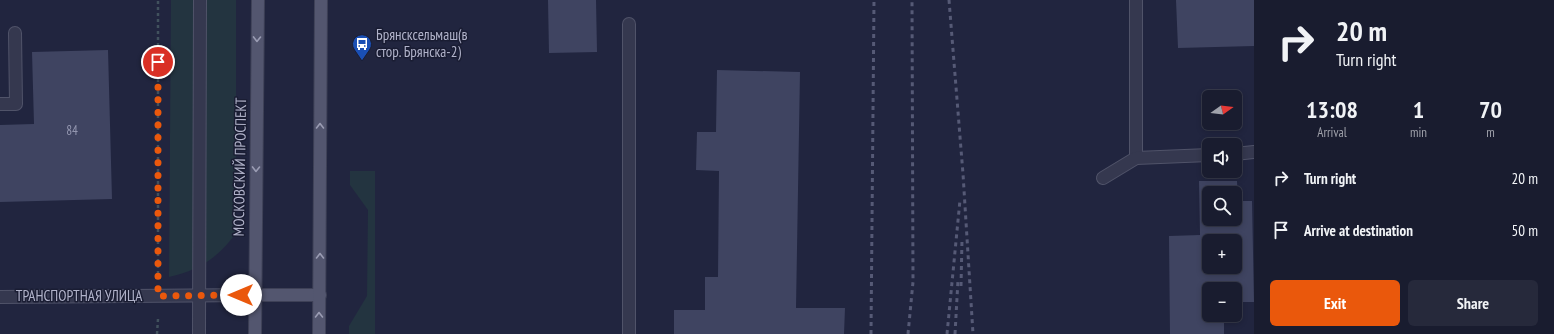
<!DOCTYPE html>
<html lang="en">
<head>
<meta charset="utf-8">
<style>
  :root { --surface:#191c2f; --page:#26293b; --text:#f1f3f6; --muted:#9fa1aa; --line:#373a4b; --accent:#ea580c }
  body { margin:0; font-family:"PT Sans Narrow",sans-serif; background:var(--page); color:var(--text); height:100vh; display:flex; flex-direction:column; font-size:15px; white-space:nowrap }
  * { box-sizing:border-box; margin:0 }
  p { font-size:13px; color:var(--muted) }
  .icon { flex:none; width:22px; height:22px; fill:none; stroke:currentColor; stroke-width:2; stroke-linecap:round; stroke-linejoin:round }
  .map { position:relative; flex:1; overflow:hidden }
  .drawer { display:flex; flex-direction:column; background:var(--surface); width:300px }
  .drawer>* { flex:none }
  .top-card { background:#191c2f; color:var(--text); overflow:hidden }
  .needle { width:26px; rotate:76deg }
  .tools { position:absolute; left:1202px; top:90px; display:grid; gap:8px }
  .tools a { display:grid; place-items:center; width:40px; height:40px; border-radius:6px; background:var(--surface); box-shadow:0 2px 6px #0003,0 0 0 1px var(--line); font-size:20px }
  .pin { position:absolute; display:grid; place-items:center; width:34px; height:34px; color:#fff; margin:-17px; border:2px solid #fff; border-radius:50%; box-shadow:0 1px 4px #0007 }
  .me { position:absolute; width:44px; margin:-22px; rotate:270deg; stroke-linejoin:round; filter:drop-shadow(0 0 3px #0008) }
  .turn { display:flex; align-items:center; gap:14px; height:84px; padding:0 16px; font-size:18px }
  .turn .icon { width:52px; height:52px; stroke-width:2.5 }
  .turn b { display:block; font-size:28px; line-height:34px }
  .eta { display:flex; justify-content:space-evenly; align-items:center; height:68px; text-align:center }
  .eta b { font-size:24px; font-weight:600; line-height:28px }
  .button { display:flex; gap:8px; margin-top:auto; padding:8px 16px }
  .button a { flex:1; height:46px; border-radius:6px; background:var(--accent); color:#fff; font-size:16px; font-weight:600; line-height:46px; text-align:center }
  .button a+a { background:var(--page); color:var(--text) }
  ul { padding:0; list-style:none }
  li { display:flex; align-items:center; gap:12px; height:52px; padding:0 16px }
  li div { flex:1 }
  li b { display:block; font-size:15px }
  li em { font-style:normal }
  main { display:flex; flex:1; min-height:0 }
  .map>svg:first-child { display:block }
  .green { fill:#233440 }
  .building { fill:#3f4461; fill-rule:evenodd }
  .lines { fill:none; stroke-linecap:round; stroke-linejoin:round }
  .minor-casing { stroke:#505369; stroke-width:14 }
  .major-casing { stroke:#3e4157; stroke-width:14 }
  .path { stroke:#41515d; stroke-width:2.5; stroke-dasharray:3 3; stroke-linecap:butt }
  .minor { stroke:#35384f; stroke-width:12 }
  .major { stroke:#53566f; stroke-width:12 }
  .rail { stroke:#565a76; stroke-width:3; stroke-dasharray:4 4; stroke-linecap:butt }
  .oneway { stroke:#9a9cb3 }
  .route { stroke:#ea580c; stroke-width:7; stroke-dasharray:0 12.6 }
  .labels { text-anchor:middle; stroke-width:3; stroke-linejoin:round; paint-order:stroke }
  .number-label { font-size:13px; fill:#9497b0 }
  .poi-label { font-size:15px; fill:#b1b3ca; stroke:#1a1d33; text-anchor:start }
  .street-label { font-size:15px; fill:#b1b3ca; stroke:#1a1d33 }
</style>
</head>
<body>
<main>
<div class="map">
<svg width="1254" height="334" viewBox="0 0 1254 334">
  <rect width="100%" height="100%" fill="#21253f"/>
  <g class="green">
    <path d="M 171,0 L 236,0 L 236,233 C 219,257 198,271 169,277 Z"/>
    <path d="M 350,171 L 375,171 L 375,334 L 349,334 L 349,326 L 367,296 L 368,210 L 350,185 Z"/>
  </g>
  <g class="building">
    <path d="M 548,0 L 596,0 L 597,52 L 549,53 Z"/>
    <path d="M 1176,0 L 1254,0 L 1254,46 L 1178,48 Z"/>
    <path d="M 108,50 L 112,199 L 0,202 L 0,125 L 34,124 L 32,52 Z"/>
    <path d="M 717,70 L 800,72 L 796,308 L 845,308 L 844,334 L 674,334 L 674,310 L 705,310 L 705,277 L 718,277 L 719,171 L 696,170 L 697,132 L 716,132 Z"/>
    <path d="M 1199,181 L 1237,181 L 1238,201 L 1252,201 L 1254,302 L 1235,302 L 1235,289 L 1209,289 L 1209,315 L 1224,315 L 1224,334 L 1170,334 L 1169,236 L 1200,235 ZM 1209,193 L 1235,193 L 1235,219 L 1209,219 ZM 1209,241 L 1235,241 L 1235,267 L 1209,267 Z"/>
  </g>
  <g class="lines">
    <defs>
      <g id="minor">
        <path d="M 0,104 L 16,104 L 15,33"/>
        <path d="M 1235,154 L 1254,152"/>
        <path d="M 1136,158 L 1136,0"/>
        <path d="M 1103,178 L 1136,158 L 1209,155"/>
        <path d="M 0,297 L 255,295"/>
        <path d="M 199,334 L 200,0"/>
        <path d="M 629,334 L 629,24"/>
      </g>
      <g id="major">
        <path d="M 255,295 L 320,295"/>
        <path d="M 255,334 L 258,0"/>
        <path d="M 319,334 L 321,0"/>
      </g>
    </defs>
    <use href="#minor" class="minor-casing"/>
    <use href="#major" class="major-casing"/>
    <g class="path">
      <path d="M 158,274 L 158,0"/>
      <path d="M 157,334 L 158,319"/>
    </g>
    <use href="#minor" class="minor"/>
    <use href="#major" class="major"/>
    <g class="rail">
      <path d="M 949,0 L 963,174 L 973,334"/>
      <path d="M 961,286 L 962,240"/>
      <path d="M 871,334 L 874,0"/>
      <path d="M 908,334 L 913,282 L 912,0"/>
      <path d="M 947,334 L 960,200"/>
      <path d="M 955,334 L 958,280"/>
    </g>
  </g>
  <defs><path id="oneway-chevron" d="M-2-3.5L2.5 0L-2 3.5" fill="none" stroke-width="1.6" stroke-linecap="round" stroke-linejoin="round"/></defs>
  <g class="oneway">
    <use href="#oneway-chevron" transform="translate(257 39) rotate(91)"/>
    <use href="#oneway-chevron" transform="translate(320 126) rotate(-90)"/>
    <use href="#oneway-chevron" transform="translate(256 169) rotate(91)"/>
    <use href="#oneway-chevron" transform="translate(320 256) rotate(-90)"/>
    <use href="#oneway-chevron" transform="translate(319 315) rotate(-90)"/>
  </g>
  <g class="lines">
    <path class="route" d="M 158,62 L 158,296 L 241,295"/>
  </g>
  <defs>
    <symbol id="bus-pin" viewBox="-11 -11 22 30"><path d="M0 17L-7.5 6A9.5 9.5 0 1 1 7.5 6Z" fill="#1a4fb4" stroke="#1a1d33"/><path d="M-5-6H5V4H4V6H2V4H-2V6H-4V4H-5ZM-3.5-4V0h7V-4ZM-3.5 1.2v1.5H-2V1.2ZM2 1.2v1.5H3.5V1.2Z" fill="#fff"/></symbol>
  </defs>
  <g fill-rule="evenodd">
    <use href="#bus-pin" x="351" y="33" width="22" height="30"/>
  </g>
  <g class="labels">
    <g class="number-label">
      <text x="72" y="135">84</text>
    </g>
    <g class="poi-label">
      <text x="376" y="40">Брянсксельмаш(в<tspan x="376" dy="17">стор. Брянска-2)</tspan></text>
    </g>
    <g class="street-label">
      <text transform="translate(240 167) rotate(-89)" y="5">МОСКОВСКИЙ ПРОСПЕКТ</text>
      <text x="79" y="301">ТРАНСПОРТНАЯ УЛИЦА</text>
    </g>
  </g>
</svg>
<div class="tools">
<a><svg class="needle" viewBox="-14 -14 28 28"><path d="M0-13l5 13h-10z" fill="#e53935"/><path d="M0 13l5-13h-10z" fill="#9fa1aa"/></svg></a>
<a><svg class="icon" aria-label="sound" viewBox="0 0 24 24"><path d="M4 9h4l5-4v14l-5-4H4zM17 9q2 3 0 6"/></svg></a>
<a><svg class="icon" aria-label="search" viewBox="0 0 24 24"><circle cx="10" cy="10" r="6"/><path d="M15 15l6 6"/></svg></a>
<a>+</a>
<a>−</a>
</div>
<div class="pin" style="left:158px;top:62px;background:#d93025"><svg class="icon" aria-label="arrive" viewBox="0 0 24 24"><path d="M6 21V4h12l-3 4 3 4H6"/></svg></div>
<svg class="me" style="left:241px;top:295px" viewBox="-20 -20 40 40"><circle r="19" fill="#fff"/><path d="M0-13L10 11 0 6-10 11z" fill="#ea580c"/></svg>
</div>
<section class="drawer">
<div class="top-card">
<div class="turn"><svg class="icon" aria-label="right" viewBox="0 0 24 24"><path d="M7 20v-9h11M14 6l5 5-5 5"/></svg><div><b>20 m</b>Turn right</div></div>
</div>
<div class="eta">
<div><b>13:08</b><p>Arrival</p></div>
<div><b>1</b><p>min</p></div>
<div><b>70</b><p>m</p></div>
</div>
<ul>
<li><svg class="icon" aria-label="right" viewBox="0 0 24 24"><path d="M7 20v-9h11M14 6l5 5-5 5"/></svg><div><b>Turn right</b></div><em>20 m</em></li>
<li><svg class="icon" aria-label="arrive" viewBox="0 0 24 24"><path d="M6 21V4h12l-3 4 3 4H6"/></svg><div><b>Arrive at destination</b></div><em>50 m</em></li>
</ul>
<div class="button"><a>Exit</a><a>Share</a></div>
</section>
</main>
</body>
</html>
